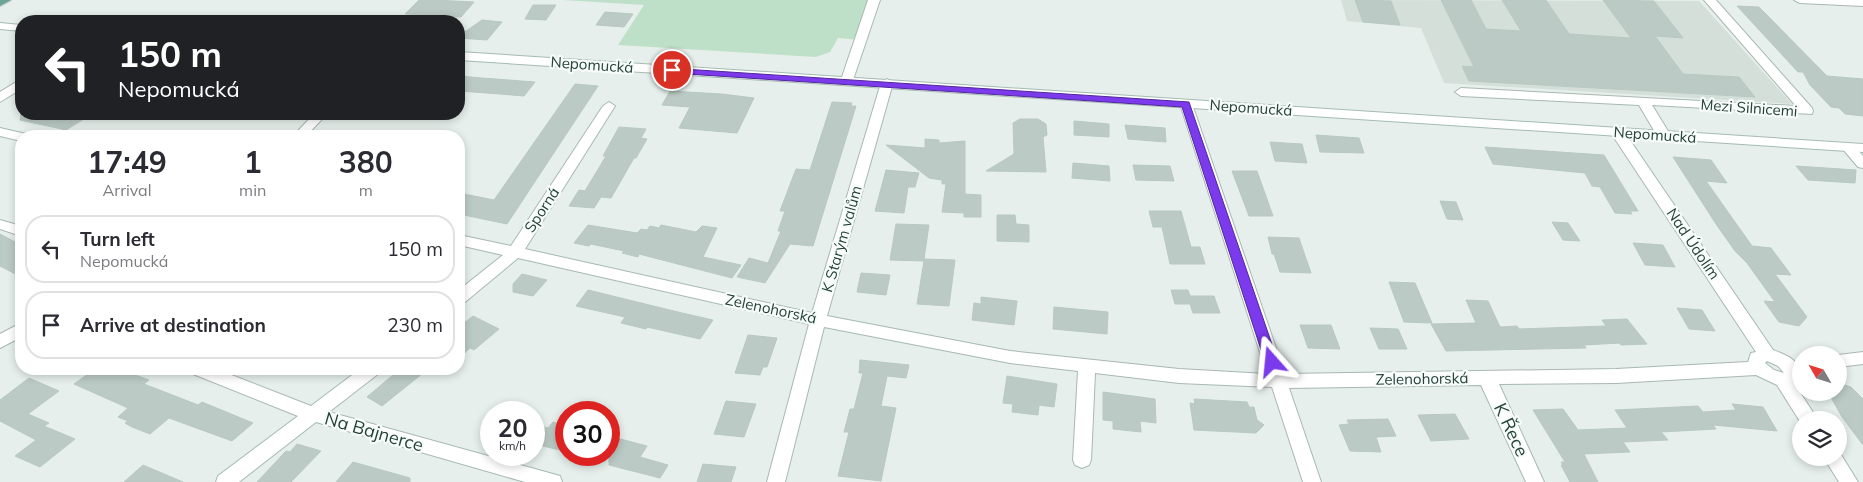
<!DOCTYPE html>
<html lang="en">
<head>
<meta charset="utf-8">
<style>
  :root { --surface:#fff; --page:#f2f2f3; --text:#2b2b33; --muted:#7c7c81; --line:#e1e1e2 }
  body { margin:0; font-family:Mulish,sans-serif; background:var(--page); color:var(--text); height:100vh; display:flex; flex-direction:column; font-size:19px; white-space:nowrap }
  * { box-sizing:border-box; margin:0 }
  p { font-size:16px; color:var(--muted) }
  .icon { flex:none; width:28px; height:28px; fill:none; stroke:currentColor; stroke-width:2; stroke-linecap:round; stroke-linejoin:round }
  .map { position:relative; flex:1; overflow:hidden }
  .panel { position:absolute; left:15px; top:130px; width:450px; height:245px; display:flex; flex-direction:column; background:var(--surface); border-radius:20px; box-shadow:0 2px 8px #0003 }
  .panel>* { flex:none }
  .guide { position:absolute; left:15px; top:15px; width:450px; height:105px; border-radius:20px; box-shadow:0 2px 8px #0003; background:#202124; color:#fff; overflow:hidden }
  .needle { width:32px; rotate:309deg }
  .fabs { position:absolute; left:1792px; top:346px; display:grid; gap:10px }
  .fabs a { display:grid; place-items:center; width:55px; height:55px; border-radius:50%; background:var(--surface); box-shadow:0 2px 8px #0003; font-size:25px }
  .speed { position:absolute; left:480px; top:401px; display:flex; gap:10px; font-size:25px; font-weight:700; text-align:center }
  .speed>* { display:grid; place-content:center; width:65px; height:65px; border-radius:50%; background:var(--surface); box-shadow:0 2px 8px #0003; line-height:1 }
  .speed small { font-size:12px; font-weight:400 }
  .speed .limit { border:8px solid #d22; background:#fff; color:#111 }
  .pin { position:absolute; display:grid; place-items:center; width:42px; height:42px; color:#fff; margin:-21px; border:2px solid #fff; border-radius:50%; box-shadow:0 1px 5px #0007 }
  .me { position:absolute; width:55px; margin:-28px; rotate:342deg; stroke-linejoin:round; filter:drop-shadow(0 0 4px #0008) }
  .turn { display:flex; align-items:center; gap:18px; height:105px; padding:0 20px; font-size:22px }
  .turn .icon { width:65px; height:65px; stroke-width:2.5 }
  .turn b { display:block; font-size:35px; line-height:42px }
  .eta { display:flex; justify-content:space-evenly; align-items:center; height:85px; text-align:center }
  .eta b { font-size:30px; font-weight:700; line-height:35px }
  ul { padding:0; list-style:none }
  li { display:flex; align-items:center; gap:15px; height:68px; margin:0 10px 8px; padding:0 10px; border:2px solid var(--line); border-radius:20px }
  li div { flex:1 }
  li b { display:block; font-size:19px }
  li em { font-style:normal }
  .map>svg:first-child { display:block }
  .built { fill:#d4dfda }
  .green { fill:#bfe0c8 }
  .building { fill:#bbcac4; stroke:#b8c9c2 }
  .lines { fill:none; stroke-linecap:round; stroke-linejoin:round }
  .street-casing { stroke:#a8b8b2; stroke-width:2 }
  .secondary-casing { stroke:#a4bbb3; stroke-width:2 }
  .primary-casing { stroke:#c2cac8; stroke-width:2 }
  .street { fill:#fff; fill-rule:evenodd }
  .secondary { fill:#fff; fill-rule:evenodd }
  .primary { fill:#6aa596; fill-rule:evenodd }
  .route { fill:#7c3aed; stroke:#51269a }
  .labels { text-anchor:middle; stroke-width:4.5; stroke-linejoin:round; paint-order:stroke }
  .street-label { font-size:15px; fill:#24423a; stroke:#f7fbf9 }
  .near-street-label { font-size:18px; fill:#24423a; stroke:#f7fbf9 }
</style>
</head>
<body>
<div class="map">
<svg width="1863" height="482" viewBox="0 0 1863 482">
  <rect width="100%" height="100%" fill="#e6efeb"/>
  <path class="built" d="M 1341,0 L 1699,1 L 1792,104 L 1444,83 L 1421,28 L 1347,21 Z"/>
  <path class="green" d="M 563,0 L 874,0 L 861,40 L 838,38 L 830,52 L 816,57 L 618,45 L 644,5 Z"/>
  <g class="building">
    <path d="M 419,0 L 435,0 L 474,2 L 461,17 L 405,14 Z"/>
    <path d="M 1355,0 L 1391,1 L 1400,25 L 1363,22 Z"/>
    <path d="M 1441,0 L 1471,0 L 1486,29 L 1521,31 L 1502,0 L 1546,0 L 1569,34 L 1631,38 L 1603,0 L 1654,1 L 1683,38 L 1655,36 L 1683,74 L 1739,77 L 1755,97 L 1469,81 L 1462,66 L 1474,67 Z"/>
    <path d="M 533,5 L 556,5 L 546,20 L 525,19 Z"/>
    <path d="M 1737,6 L 1759,7 L 1827,76 L 1863,79 L 1863,116 L 1845,114 L 1839,108 L 1831,107 L 1810,85 L 1803,72 L 1798,72 Z"/>
    <path d="M 605,12 L 633,14 L 624,27 L 596,25 Z"/>
    <path d="M 482,20 L 502,22 L 487,40 L 459,38 L 459,36 Z"/>
    <path d="M 459,76 L 482,78 L 535,82 L 524,96 L 500,94 L 459,91 Z"/>
    <path d="M 575,84 L 598,86 L 507,224 L 459,214 L 459,193 L 494,200 Z"/>
    <path d="M 670,91 L 722,94 L 754,98 L 737,133 L 679,128 L 690,107 L 662,105 Z"/>
    <path d="M 832,102 L 852,103 L 851,106 L 856,106 L 813,246 L 790,244 L 765,283 L 737,277 L 749,258 L 768,263 L 781,231 L 778,231 L 785,211 L 780,211 L 796,169 L 810,170 Z"/>
    <path d="M 21,114 L 92,114 L 66,130 L 20,120 Z"/>
    <path d="M 1020,119 L 1038,119 L 1046,124 L 1047,135 L 1043,137 L 1046,172 L 986,171 L 1014,154 L 1013,123 Z"/>
    <path d="M 1074,121 L 1109,124 L 1109,137 L 1074,135 Z"/>
    <path d="M 1125,125 L 1165,128 L 1166,142 L 1128,139 Z"/>
    <path d="M 619,127 L 646,129 L 641,138 L 647,139 L 636,158 L 634,158 L 611,198 L 601,197 L 594,208 L 569,206 L 579,190 L 585,191 L 606,156 L 603,156 Z"/>
    <path d="M 1316,135 L 1359,138 L 1364,153 L 1320,152 Z"/>
    <path d="M 925,139 L 939,140 L 939,143 L 965,141 L 965,194 L 981,195 L 981,217 L 964,217 L 964,213 L 942,212 L 946,184 L 942,184 L 942,180 L 929,178 L 886,145 L 925,148 Z"/>
    <path d="M 1270,142 L 1302,144 L 1307,163 L 1275,161 Z"/>
    <path d="M 1485,147 L 1604,155 L 1638,211 L 1630,211 L 1632,214 L 1615,213 L 1600,187 L 1592,186 L 1585,173 L 1493,164 Z"/>
    <path d="M 1673,157 L 1711,160 L 1727,183 L 1706,181 L 1752,246 L 1771,248 L 1791,275 L 1775,274 L 1807,317 L 1799,326 L 1779,322 L 1764,301 L 1775,302 L 1747,263 L 1735,251 L 1716,224 Z"/>
    <path d="M 1073,163 L 1109,166 L 1110,181 L 1072,178 Z"/>
    <path d="M 1133,165 L 1170,166 L 1174,181 L 1136,180 Z"/>
    <path d="M 1796,166 L 1856,170 L 1855,183 L 1808,180 Z"/>
    <path d="M 886,170 L 919,173 L 915,187 L 908,187 L 904,213 L 875,211 Z"/>
    <path d="M 1232,171 L 1257,171 L 1273,216 L 1249,216 Z"/>
    <path d="M 1440,201 L 1456,202 L 1463,220 L 1447,219 Z"/>
    <path d="M 1149,211 L 1181,211 L 1191,247 L 1200,247 L 1205,264 L 1170,264 L 1162,227 L 1153,227 Z"/>
    <path d="M 997,215 L 1015,215 L 1016,224 L 1029,225 L 1029,242 L 997,241 Z"/>
    <path d="M 1552,222 L 1568,223 L 1580,241 L 1563,240 Z"/>
    <path d="M 896,224 L 929,225 L 924,259 L 955,260 L 949,306 L 917,304 L 924,261 L 890,260 Z"/>
    <path d="M 588,225 L 637,233 L 641,229 L 647,230 L 650,226 L 659,228 L 661,225 L 696,232 L 702,226 L 717,228 L 703,257 L 741,265 L 732,278 L 639,254 L 638,257 L 622,253 L 624,251 L 591,244 L 589,246 L 574,243 Z"/>
    <path d="M 0,234 L 21,245 L 21,277 L 0,266 Z"/>
    <path d="M 1268,237 L 1299,238 L 1311,273 L 1280,272 L 1274,254 L 1272,254 Z"/>
    <path d="M 1633,243 L 1663,245 L 1675,267 L 1645,265 Z"/>
    <path d="M 861,273 L 890,275 L 886,295 L 857,292 Z"/>
    <path d="M 522,274 L 547,280 L 533,296 L 513,292 L 513,284 Z"/>
    <path d="M 1389,282 L 1415,283 L 1432,323 L 1404,322 Z"/>
    <path d="M 588,290 L 682,313 L 713,320 L 700,339 L 647,327 L 646,329 L 621,323 L 625,317 L 576,306 Z"/>
    <path d="M 1171,290 L 1188,290 L 1190,296 L 1214,296 L 1220,313 L 1193,313 L 1190,304 L 1175,304 Z"/>
    <path d="M 981,297 L 1017,301 L 1014,325 L 972,320 L 974,303 L 981,304 Z"/>
    <path d="M 1466,300 L 1488,301 L 1500,327 L 1517,326 L 1519,329 L 1606,326 L 1602,320 L 1627,319 L 1647,344 L 1621,345 L 1620,343 L 1584,345 L 1586,348 L 1446,351 L 1431,324 L 1476,323 Z"/>
    <path d="M 1054,307 L 1108,312 L 1107,334 L 1053,329 Z"/>
    <path d="M 1677,308 L 1702,310 L 1715,331 L 1689,329 Z"/>
    <path d="M 473,316 L 499,329 L 474,350 L 470,348 L 459,358 L 459,327 Z"/>
    <path d="M 1300,325 L 1331,325 L 1340,349 L 1308,348 Z"/>
    <path d="M 1370,328 L 1398,329 L 1407,349 L 1379,349 Z"/>
    <path d="M 748,335 L 777,338 L 767,367 L 763,367 L 760,375 L 735,373 Z"/>
    <path d="M 860,360 L 909,365 L 906,378 L 887,376 L 881,406 L 896,408 L 881,481 L 838,476 L 849,432 L 844,432 L 850,409 L 854,409 L 863,373 L 859,373 Z"/>
    <path d="M 95,369 L 119,369 L 149,380 L 144,384 L 198,405 L 202,402 L 253,423 L 232,441 L 169,418 L 150,434 L 132,427 L 125,423 L 128,421 L 118,417 L 128,408 L 74,384 Z"/>
    <path d="M 400,369 L 428,369 L 382,406 L 367,397 Z"/>
    <path d="M 1007,376 L 1057,384 L 1054,407 L 1039,405 L 1038,415 L 1012,412 L 1013,404 L 1003,403 Z"/>
    <path d="M 29,378 L 59,391 L 28,414 L 49,423 L 44,426 L 75,439 L 40,467 L 15,456 L 36,440 L 0,421 L 0,400 Z"/>
    <path d="M 1839,383 L 1851,387 L 1863,399 L 1863,445 L 1842,417 L 1828,392 L 1839,392 Z"/>
    <path d="M 1103,392 L 1155,399 L 1156,423 L 1140,421 L 1141,432 L 1113,429 L 1113,421 L 1103,420 Z"/>
    <path d="M 1194,399 L 1247,402 L 1249,407 L 1254,407 L 1257,420 L 1264,425 L 1256,433 L 1194,430 L 1190,403 L 1195,404 Z"/>
    <path d="M 726,401 L 756,404 L 744,437 L 714,434 Z"/>
    <path d="M 1732,404 L 1763,407 L 1777,431 L 1713,425 L 1716,429 L 1661,432 L 1668,440 L 1623,442 L 1630,452 L 1584,454 L 1598,482 L 1570,482 L 1561,465 L 1563,465 L 1561,462 L 1565,462 L 1533,410 L 1563,409 L 1578,430 L 1627,428 L 1615,410 L 1698,406 L 1703,412 L 1736,410 Z"/>
    <path d="M 1455,414 L 1469,439 L 1431,441 L 1418,415 Z"/>
    <path d="M 1388,419 L 1396,436 L 1376,437 L 1381,452 L 1350,451 L 1339,425 L 1349,424 L 1347,420 Z"/>
    <path d="M 553,422 L 566,426 L 566,441 L 560,450 L 534,444 L 534,440 L 544,427 L 548,428 Z"/>
    <path d="M 609,436 L 647,446 L 640,457 L 668,465 L 660,478 L 609,465 Z"/>
    <path d="M 297,444 L 321,451 L 291,482 L 257,482 L 286,451 L 290,452 Z"/>
    <path d="M 353,462 L 410,478 L 410,482 L 336,482 Z"/>
    <path d="M 703,464 L 736,467 L 731,482 L 697,482 Z"/>
    <path d="M 143,465 L 183,482 L 124,482 Z"/>
  </g>
  <g class="lines">
    <defs>
      <g id="street">
        <path d="M 868,0 L 880,0 L 853,80 L 851,83 L 843,83 L 841,80 Z"/>
        <path d="M 1704,0 L 1716,0 L 1812,108 L 1813,111 L 1812,114 L 1652,105 L 1671,136 L 1664,140 L 1659,139 L 1639,105 L 1461,96 L 1455,92 L 1461,88 L 1796,106 Z"/>
        <path d="M 1794,0 L 1863,0 L 1863,6 L 1800,3 Z"/>
        <path d="M 21,79 L 21,89 L 0,102 L 0,92 Z"/>
        <path d="M 887,79 L 893,83 L 827,316 L 1010,351 L 1179,369 L 1267,374 L 1180,104 L 1186,100 L 1192,104 L 1285,374 L 1616,369 L 1748,362 L 1751,353 L 1756,352 L 1611,133 L 1618,129 L 1623,130 L 1773,350 C 1786,355 1801,360 1801,377 L 1794,383 L 1818,420 L 1801,420 L 1801,423 L 1777,385 L 1756,375 L 1616,383 L 1499,384 L 1544,482 L 1526,482 L 1481,385 L 1289,388 L 1321,482 L 1303,482 L 1272,387 L 1179,383 L 1095,373 L 1091,460 L 1089,465 L 1082,468 L 1075,465 L 1073,460 L 1078,371 L 1010,363 L 824,327 L 785,482 L 767,482 L 809,324 L 518,258 L 465,302 L 459,304 L 459,290 L 503,255 L 459,245 L 459,235 L 511,246 L 603,106 L 609,102 L 615,106 L 525,249 L 812,313 L 881,83 ZM 1767,361 L 1778,366 L 1784,373 L 1774,370 L 1765,363 Z"/>
        <path d="M 314,114 L 327,114 L 306,136 L 293,136 Z"/>
        <path d="M 0,128 L 26,134 L 27,136 L 21,136 L 21,141 L 0,136 Z"/>
        <path d="M 1849,144 L 1854,145 L 1863,156 L 1863,168 L 1858,167 L 1842,148 Z"/>
        <path d="M 0,220 L 21,226 L 21,236 L 0,229 Z"/>
        <path d="M 21,323 L 21,337 L 0,348 L 0,334 Z"/>
        <path d="M 1863,352 L 1863,364 L 1839,367 L 1838,355 Z"/>
        <path d="M 190,369 L 216,369 L 311,406 L 360,369 L 380,369 L 378,374 L 329,412 L 553,474 L 560,476 L 562,482 L 525,482 L 316,422 L 239,482 L 216,482 L 218,476 L 298,416 L 193,374 Z"/>
        <path d="M 1840,453 L 1858,482 L 1839,482 L 1824,458 L 1839,458 Z"/>
      </g>
      <g id="secondary">
        <path d="M 0,23 L 21,25 L 21,31 L 0,29 Z"/>
        <path d="M 459,52 L 1863,144 L 1863,152 L 459,60 Z"/>
      </g>
      <path id="primary" d="M 0,0 L 11,0 L 0,6 Z"/>
    </defs>
    <use href="#street" class="street-casing"/>
    <use href="#secondary" class="secondary-casing"/>
    <use href="#primary" class="primary-casing"/>
    <use href="#street" class="street"/>
    <use href="#secondary" class="secondary"/>
    <use href="#primary" class="primary"/>
  </g>
  <path class="route" d="M 668,68 L 1189,102 L 1278,362 L 1272,367 L 1265,362 L 1182,107 L 672,73 L 667,70 Z"/>
  <g class="labels">
    <g class="street-label">
      <text transform="translate(592 65) rotate(4)" y="5">Nepomucká</text>
      <text transform="translate(1251 108) rotate(4)" y="5">Nepomucká</text>
      <text transform="translate(1749 108) rotate(4)" y="5">Mezi Silnicemi</text>
      <text transform="translate(1655 135) rotate(4)" y="5">Nepomucká</text>
      <text transform="translate(542 210) rotate(-57)" y="5">Sporná</text>
      <text transform="translate(842 239) rotate(-74)" y="5">K Starým valům</text>
      <text transform="translate(1693 244) rotate(56)" y="5">Nad Údolím</text>
      <text transform="translate(771 309) rotate(12)" y="5">Zelenohorská</text>
      <text transform="translate(1422 379) rotate(-1)" y="5">Zelenohorská</text>
    </g>
    <g class="near-street-label">
      <text transform="translate(1511 430) rotate(65)" y="6">K Řece</text>
      <text transform="translate(374 432) rotate(16)" y="6">Na Bajnerce</text>
    </g>
  </g>
</svg>
<div class="fabs">
<a><svg class="needle" viewBox="-14 -14 28 28"><path d="M0-13l5 13h-10z" fill="#e53935"/><path d="M0 13l5-13h-10z" fill="#7c7c81"/></svg></a>
<a><svg class="icon" aria-label="layers" viewBox="0 0 24 24"><path d="M12 4l9 5-9 5-9-5zM3 14l9 5 9-5"/></svg></a>
</div>
<div class="speed"><div>20<small>km/h</small></div><div class="limit">30</div></div>
<div class="pin" style="left:672px;top:70px;background:#d93025"><svg class="icon" aria-label="arrive" viewBox="0 0 24 24"><path d="M6 21V4h12l-3 4 3 4H6"/></svg></div>
<svg class="me" style="left:1272px;top:362px" viewBox="-20 -20 40 40"><path d="M0-17L14 15 0 8-14 15z" fill="#7c3aed" stroke="#fff" stroke-width="4"/></svg>
<div class="guide">
<div class="turn"><svg class="icon" aria-label="left" viewBox="0 0 24 24"><path d="M17 20v-9H6M10 6l-5 5 5 5"/></svg><div><b>150 m</b>Nepomucká</div></div>
</div>
<section class="panel">
<div class="eta">
<div><b>17:49</b><p>Arrival</p></div>
<div><b>1</b><p>min</p></div>
<div><b>380</b><p>m</p></div>
</div>
<ul>
<li><svg class="icon" aria-label="left" viewBox="0 0 24 24"><path d="M17 20v-9H6M10 6l-5 5 5 5"/></svg><div><b>Turn left</b><p>Nepomucká</p></div><em>150 m</em></li>
<li><svg class="icon" aria-label="arrive" viewBox="0 0 24 24"><path d="M6 21V4h12l-3 4 3 4H6"/></svg><div><b>Arrive at destination</b></div><em>230 m</em></li>
</ul>
</section>
</div>
</body>
</html>
